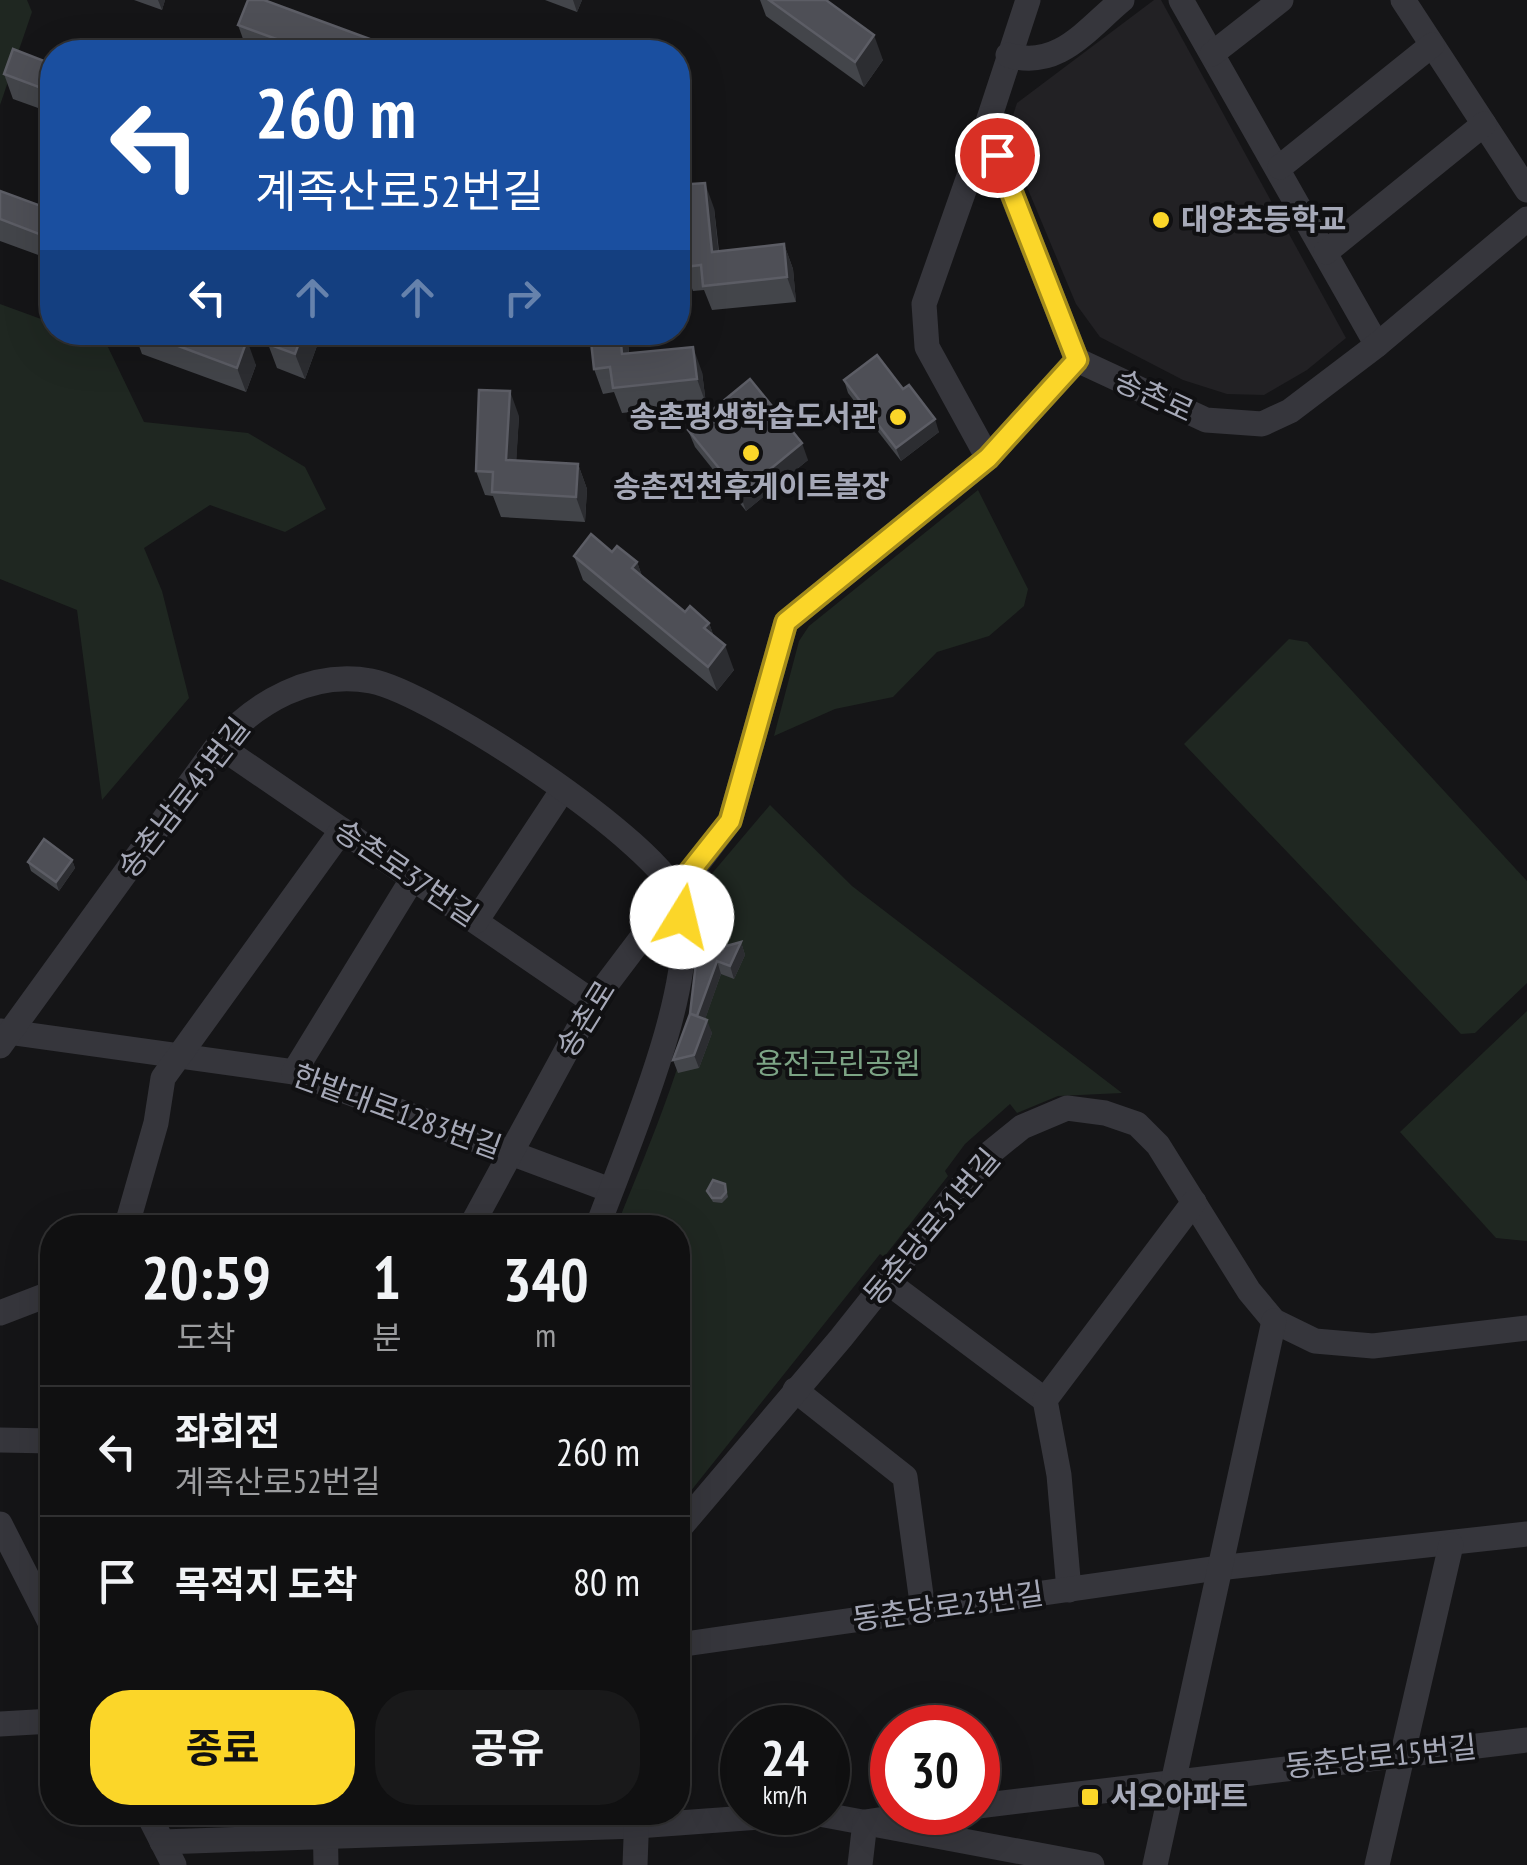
<!DOCTYPE html>
<html lang="ko">
<head>
<meta charset="utf-8">
<style>
  :root { --surface:#101011; --page:#19191a; --text:#f1f3f6; --muted:#9c9d9f; --line:#303031; --accent:#fbd629 }
  body { margin:0; font-family:"PT Sans Narrow","Noto Sans KR",sans-serif; background:var(--page); color:var(--text); height:100vh; display:flex; flex-direction:column; font-size:38px; white-space:nowrap }
  * { box-sizing:border-box; margin:0 }
  p { font-size:32px; color:var(--muted) }
  .icon { flex:none; width:55px; height:55px; fill:none; stroke:currentColor; stroke-width:2; stroke-linecap:round; stroke-linejoin:round }
  .map { position:relative; flex:1; overflow:hidden }
  .sheet { position:absolute; left:40px; top:1215px; width:650px; height:610px; display:flex; flex-direction:column; background:var(--surface); border-radius:40px; box-shadow:0 10px 40px #0002,0 0 0 2px var(--line) }
  .sheet>* { flex:none }
  .top-card { position:absolute; left:40px; top:40px; width:650px; height:305px; border-radius:40px; box-shadow:0 10px 40px #0002,0 0 0 2px var(--line); background:#1a4fa0; color:#fff; overflow:hidden }
  .speed { position:absolute; left:720px; top:1705px; display:flex; gap:20px; font-size:50px; font-weight:700; text-align:center }
  .speed>* { display:grid; place-content:center; width:130px; height:130px; border-radius:50%; background:var(--surface); box-shadow:0 10px 40px #0002,0 0 0 2px var(--line); line-height:1 }
  .speed small { font-size:25px; font-weight:400 }
  .speed .limit { border:15px solid #d22; background:#fff; color:#111 }
  .pin { position:absolute; display:grid; place-items:center; width:85px; height:85px; color:#fff; margin:-42px; border:5px solid #fff; border-radius:50%; box-shadow:0 2px 10px #0007 }
  .me { position:absolute; width:110px; margin:-55px; rotate:9deg; stroke-linejoin:round; filter:drop-shadow(0 0 8px #0008) }
  .turn { display:flex; align-items:center; gap:35px; height:210px; padding:0 50px; font-size:45px }
  .turn .icon { width:130px; height:130px; stroke-width:2.5 }
  .turn b { display:block; font-size:70px; line-height:85px }
  .lanes { display:flex; align-items:center; height:95px; padding:0 50px; background:#0003; justify-content:center; gap:50px; direction:ltr }
  .lanes .off { opacity:.35 }
  .eta { display:flex; justify-content:space-evenly; align-items:center; height:170px; text-align:center }
  .eta b { font-size:60px; font-weight:700; line-height:70px }
  .cta { display:flex; gap:20px; margin-top:auto; padding:20px 50px }
  .cta a { flex:1; height:115px; border-radius:40px; background:var(--accent); color:#111; font-size:40px; font-weight:700; line-height:115px; text-align:center }
  .cta a+a { background:var(--page); color:var(--text) }
  ul { padding:0; list-style:none }
  li { display:flex; align-items:center; gap:30px; height:130px; padding:0 50px; border-top:2px solid var(--line) }
  li div { flex:1 }
  li b { display:block; font-size:38px }
  li em { font-style:normal }
  .map>svg:first-child { display:block }
  .built { fill:#222124 }
  .green { fill:#1f2721 }
  .lines { fill:none; stroke-linecap:round; stroke-linejoin:round }
  .minor { stroke:#36363c; stroke-width:25 }
  .wall { fill:#43454a }
  .shaded-wall { fill:#2c2d31 }
  .building { fill:#4e4f56; stroke:#5c5d65; stroke-width:2.5 }
  .route-casing { stroke:#a38b1b; stroke-width:25 }
  .route { stroke:#fbd629; stroke-width:18 }
  .poi-dot { fill:#fbd629; stroke:#101012; stroke-width:4 }
  .labels { text-anchor:middle; stroke-width:8; stroke-linejoin:round; paint-order:stroke }
  .poi-label { font-size:30px; font-weight:bold; fill:#a6a9b8; stroke:#101012; text-anchor:start }
  .street-label { font-size:30px; fill:#a6a9b8; stroke:#101012 }
  .park-label { font-size:30px; fill:#7ca485; stroke:#101012 }
</style>
</head>
<body>
<div class="map">
<svg width="1527" height="1865" viewBox="0 0 1527 1865">
  <rect width="100%" height="100%" fill="#151517"/>
  <path class="built" d="M 1154,0 L 1161,0 L 1346,338 L 1307,370 L 1264,395 L 1227,394 L 1183,380 L 1100,337 L 1076,304 L 1006,137 L 1017,103 Z"/>
  <g class="green">
    <path d="M 0,0 L 27,0 L 32,12 L 0,105 Z"/>
    <path d="M 0,304 L 52,323 L 52,332 L 78,333 L 106,343 L 144,422 L 248,433 L 305,467 L 326,509 L 285,532 L 210,505 L 144,548 L 162,591 L 189,698 L 102,800 L 77,610 L 0,579 Z"/>
    <path d="M 978,490 L 1028,589 L 1024,606 L 989,636 L 937,652 L 893,697 L 835,709 L 774,736 L 799,641 L 809,626 Z"/>
    <path d="M 1289,639 L 1307,642 L 1527,881 L 1527,983 L 1475,1033 L 1461,1034 L 1184,744 Z"/>
    <path d="M 770,805 L 852,886 L 1122,1093 L 1058,1096 L 1017,1113 L 1010,1104 L 965,1144 L 945,1171 L 948,1176 L 884,1257 L 880,1254 L 678,1507 L 678,1228 L 616,1228 C 649,1142 726,979 698,890 Z"/>
    <path d="M 1527,1011 L 1527,1241 L 1496,1238 L 1400,1132 Z"/>
  </g>
  <g class="lines">
    <g class="minor">
      <path d="M 1028,0 L 986,128 L 1077,360"/>
      <path d="M 1181,0 L 1377,345"/>
      <path d="M 1403,0 L 1527,190"/>
      <path d="M 1212,54 L 1281,0"/>
      <path d="M 1008,55 C 1058,70 1086,30 1122,0"/>
      <path d="M 986,128 L 924,304 L 927,347 L 988,458"/>
      <path d="M 1280,167 L 1432,45"/>
      <path d="M 1326,252 L 1484,124"/>
      <path d="M 1077,360 L 1206,420 L 1262,424 L 1290,411 L 1377,345 L 1527,219"/>
      <path d="M 218,745 L 593,1002"/>
      <path d="M 476,921 L 562,791"/>
      <path d="M 0,1031 L 294,1072 L 610,1190"/>
      <path d="M 0,1046 L 218,745 C 256,702 311,670 371,681 C 431,692 663,844 680,901 C 702,978 625,1151 597,1228"/>
      <path d="M 294,1072 L 413,878"/>
      <path d="M 126,1228 L 156,1123 L 163,1078 L 342,830"/>
      <path d="M 470,1228 L 593,1002 L 730,821 L 786,622 L 988,458 L 1077,360"/>
      <path d="M 886,1281 L 1045,1400"/>
      <path d="M 0,1313 L 52,1293"/>
      <path d="M 795,1390 L 905,1477 L 923,1610"/>
      <path d="M 0,1440 L 52,1441"/>
      <path d="M 0,1524 L 52,1626"/>
      <path d="M 678,1530 L 841,1338 L 985,1157 L 1022,1127 L 1067,1108 L 1105,1113 L 1137,1124 L 1158,1145 L 1249,1291 L 1274,1321 L 1315,1341 L 1373,1346 L 1527,1328"/>
      <path d="M 1069,1590 L 1059,1475 L 1045,1400 L 1194,1202"/>
      <path d="M 678,1645 L 1218,1568 L 1527,1534"/>
      <path d="M 0,1724 L 52,1721"/>
      <path d="M 978,1806 L 1527,1740"/>
      <path d="M 147,1812 L 174,1865"/>
      <path d="M 325,1812 L 326,1865"/>
      <path d="M 162,1842 L 637,1826 L 814,1813 L 1092,1865"/>
      <path d="M 635,1865 L 637,1812"/>
      <path d="M 860,1865 L 865,1822 L 931,1812"/>
      <path d="M 1155,1865 L 1274,1321"/>
      <path d="M 1377,1865 L 1451,1545"/>
    </g>
  </g>
  <g class="wall">
    <path d="M 134,0 L 165,0 L 162,10 Z"/>
    <path d="M 545,0 L 582,0 L 577,12 Z"/>
    <path d="M 760,0 L 826,0 L 883,60 L 864,87 L 766,16 Z"/>
    <path d="M 238,25 L 405,52 L 254,52 L 247,50 Z"/>
    <path d="M 52,64 L 52,113 L 13,99 L 4,74 Z"/>
    <path d="M 0,191 L 52,210 L 52,260 L 0,241 Z"/>
    <path d="M 714,208 L 719,251 L 784,244 L 793,269 L 796,302 L 712,310 L 704,290 L 693,291 L 684,267 Z"/>
    <path d="M 134,332 L 227,332 L 256,365 L 246,392 L 142,354 Z"/>
    <path d="M 322,332 L 305,379 L 277,368 L 268,344 Z"/>
    <path d="M 590,332 L 627,332 L 629,353 L 702,372 L 706,404 L 622,413 L 614,392 L 603,394 L 594,369 Z"/>
    <path d="M 844,380 L 903,389 L 939,432 L 901,461 L 848,393 Z"/>
    <path d="M 519,416 L 516,461 L 578,464 L 587,489 L 585,522 L 501,517 L 493,496 L 485,495 L 476,471 Z"/>
    <path d="M 688,430 L 808,460 L 746,511 L 695,447 Z"/>
    <path d="M 574,556 L 637,562 L 642,576 L 685,612 L 709,623 L 714,637 L 734,670 L 717,691 L 583,580 Z"/>
    <path d="M 72,860 L 75,868 L 59,891 L 31,871 L 28,862 Z"/>
    <path d="M 741,942 L 745,955 L 734,979 L 721,974 L 705,1019 L 712,1033 L 699,1068 L 678,1073 L 673,1060 L 690,1014 L 697,954 Z"/>
    <path d="M 725,1184 L 728,1197 L 722,1203 L 713,1202 L 707,1191 Z"/>
  </g>
  <g class="shaded-wall">
    <path d="M 158,0 L 165,0 L 162,10 Z"/>
    <path d="M 573,0 L 582,0 L 577,12 Z"/>
    <path d="M 874,35 L 883,60 L 864,87 L 855,62 Z"/>
    <path d="M 705,183 L 714,208 L 721,277 L 712,252 Z"/>
    <path d="M 784,244 L 793,269 L 796,302 L 787,277 Z"/>
    <path d="M 303,332 L 322,332 L 305,379 L 295,354 Z"/>
    <path d="M 620,332 L 627,332 L 631,379 L 622,354 Z"/>
    <path d="M 247,340 L 256,365 L 246,392 L 237,368 Z"/>
    <path d="M 693,347 L 702,372 L 706,404 L 697,379 Z"/>
    <path d="M 510,391 L 519,416 L 515,485 L 506,460 Z"/>
    <path d="M 935,419 L 939,432 L 901,461 L 896,448 Z"/>
    <path d="M 802,443 L 808,460 L 746,511 L 740,494 Z"/>
    <path d="M 578,464 L 587,489 L 585,522 L 576,497 Z"/>
    <path d="M 637,562 L 646,587 L 632,568 Z"/>
    <path d="M 709,623 L 718,648 L 704,628 Z"/>
    <path d="M 725,645 L 734,670 L 717,691 L 708,667 Z"/>
    <path d="M 72,860 L 75,868 L 59,891 L 56,882 Z"/>
    <path d="M 741,942 L 745,955 L 734,979 L 730,966 Z"/>
    <path d="M 717,961 L 721,974 L 702,1028 L 697,1016 Z"/>
    <path d="M 707,1020 L 712,1033 L 699,1068 L 694,1055 Z"/>
  </g>
  <g class="building">
    <path d="M 248,0 L 264,0 L 405,52 L 312,52 L 238,25 Z"/>
    <path d="M 769,0 L 826,0 L 874,35 L 855,62 Z"/>
    <path d="M 13,49 L 52,64 L 52,92 L 4,74 Z"/>
    <path d="M 705,183 L 712,252 L 784,244 L 787,277 L 703,286 L 701,265 L 684,267 L 678,206 L 678,185 Z"/>
    <path d="M 0,191 L 52,210 L 52,239 L 0,219 Z"/>
    <path d="M 141,332 L 227,332 L 247,340 L 237,368 Z"/>
    <path d="M 272,332 L 303,332 L 295,354 L 268,344 Z"/>
    <path d="M 590,332 L 620,332 L 622,354 L 693,347 L 697,379 L 613,388 L 610,367 L 594,369 Z"/>
    <path d="M 877,355 L 903,389 L 909,385 L 935,419 L 896,448 L 844,380 Z"/>
    <path d="M 750,379 L 802,443 L 740,494 L 688,430 Z"/>
    <path d="M 479,390 L 510,391 L 506,460 L 578,464 L 576,497 L 492,492 L 493,472 L 476,471 Z"/>
    <path d="M 591,534 L 612,552 L 617,546 L 637,562 L 632,568 L 685,612 L 690,606 L 709,623 L 704,628 L 725,645 L 708,667 L 574,556 Z"/>
    <path d="M 44,839 L 72,860 L 56,882 L 28,862 Z"/>
    <path d="M 741,942 L 730,966 L 717,961 L 697,1016 L 691,1014 L 707,1020 L 694,1055 L 673,1060 L 690,1014 L 697,954 Z"/>
    <path d="M 713,1180 L 725,1184 L 726,1192 L 721,1198 L 712,1198 L 707,1191 Z"/>
  </g>
  <g class="lines">
    <defs>
      <path id="route" d="M 682,917 L 676,889 L 730,821 L 786,622 L 988,458 L 1077,360 L 997,155"/>
    </defs>
    <use href="#route" class="route-casing"/>
    <use href="#route" class="route"/>
  </g>
  <g class="poi-dot">
    <circle cx="1161" cy="220" r="10"/>
    <circle cx="898" cy="417" r="10"/>
    <circle cx="751" cy="453" r="10"/>
    <rect x="1080" y="1787" width="20" height="20" rx="5"/>
  </g>
  <g class="labels">
    <g class="poi-label">
      <text x="1181" y="230">대양초등학교</text>
      <text x="878" y="427" text-anchor="end">송촌평생학습도서관</text>
      <text x="751" y="497" text-anchor="middle">송촌전천후게이트볼장</text>
      <text x="1110" y="1807">서오아파트</text>
    </g>
    <g class="street-label">
      <text transform="translate(1154 396) rotate(25)" y="10">송촌로</text>
      <text transform="translate(184 798) rotate(-52)" y="10">송촌남로45번길</text>
      <text transform="translate(406 873) rotate(34)" y="10">송촌로37번길</text>
      <text transform="translate(586 1019) rotate(-58)" y="10">송촌로</text>
      <text transform="translate(397 1112) rotate(20)" y="10">한밭대로1283번길</text>
      <text transform="translate(932 1227) rotate(-50)" y="10">동춘당로31번길</text>
      <text transform="translate(948 1607) rotate(-8)" y="10">동춘당로23번길</text>
      <text transform="translate(1381 1757) rotate(-6)" y="10">동춘당로15번길</text>
    </g>
    <g class="park-label">
      <text x="838" y="1074">용전근린공원</text>
    </g>
  </g>
</svg>
<div class="speed"><div>24<small>km/h</small></div><div class="limit">30</div></div>
<div class="pin" style="left:997px;top:155px;background:#d93025"><svg class="icon" aria-label="arrive" viewBox="0 0 24 24"><path d="M6 21V4h12l-3 4 3 4H6"/></svg></div>
<svg class="me" style="left:682px;top:917px" viewBox="-20 -20 40 40"><circle r="19" fill="#fff"/><path d="M0-13L10 11 0 6-10 11z" fill="#fbd629"/></svg>
<div class="top-card">
<div class="turn"><svg class="icon" aria-label="left" viewBox="0 0 24 24"><path d="M17 20v-9H6M10 6l-5 5 5 5"/></svg><div><b>260 m</b>계족산로52번길</div></div>
<div class="lanes"><svg class="icon" aria-label="left" viewBox="0 0 24 24"><path d="M17 20v-9H6M10 6l-5 5 5 5"/></svg><svg class="icon off" aria-label="ahead" viewBox="0 0 24 24"><path d="M12 20V5M6 11l6-6 6 6"/></svg><svg class="icon off" aria-label="ahead" viewBox="0 0 24 24"><path d="M12 20V5M6 11l6-6 6 6"/></svg><svg class="icon off" aria-label="right" viewBox="0 0 24 24"><path d="M7 20v-9h11M14 6l5 5-5 5"/></svg></div>
</div>
<section class="sheet">
<div class="eta">
<div><b>20:59</b><p>도착</p></div>
<div><b>1</b><p>분</p></div>
<div><b>340</b><p>m</p></div>
</div>
<ul>
<li><svg class="icon" aria-label="left" viewBox="0 0 24 24"><path d="M17 20v-9H6M10 6l-5 5 5 5"/></svg><div><b>좌회전</b><p>계족산로52번길</p></div><em>260 m</em></li>
<li><svg class="icon" aria-label="arrive" viewBox="0 0 24 24"><path d="M6 21V4h12l-3 4 3 4H6"/></svg><div><b>목적지 도착</b></div><em>80 m</em></li>
</ul>
<div class="cta"><a>종료</a><a>공유</a></div>
</section>
</div>
</body>
</html>
